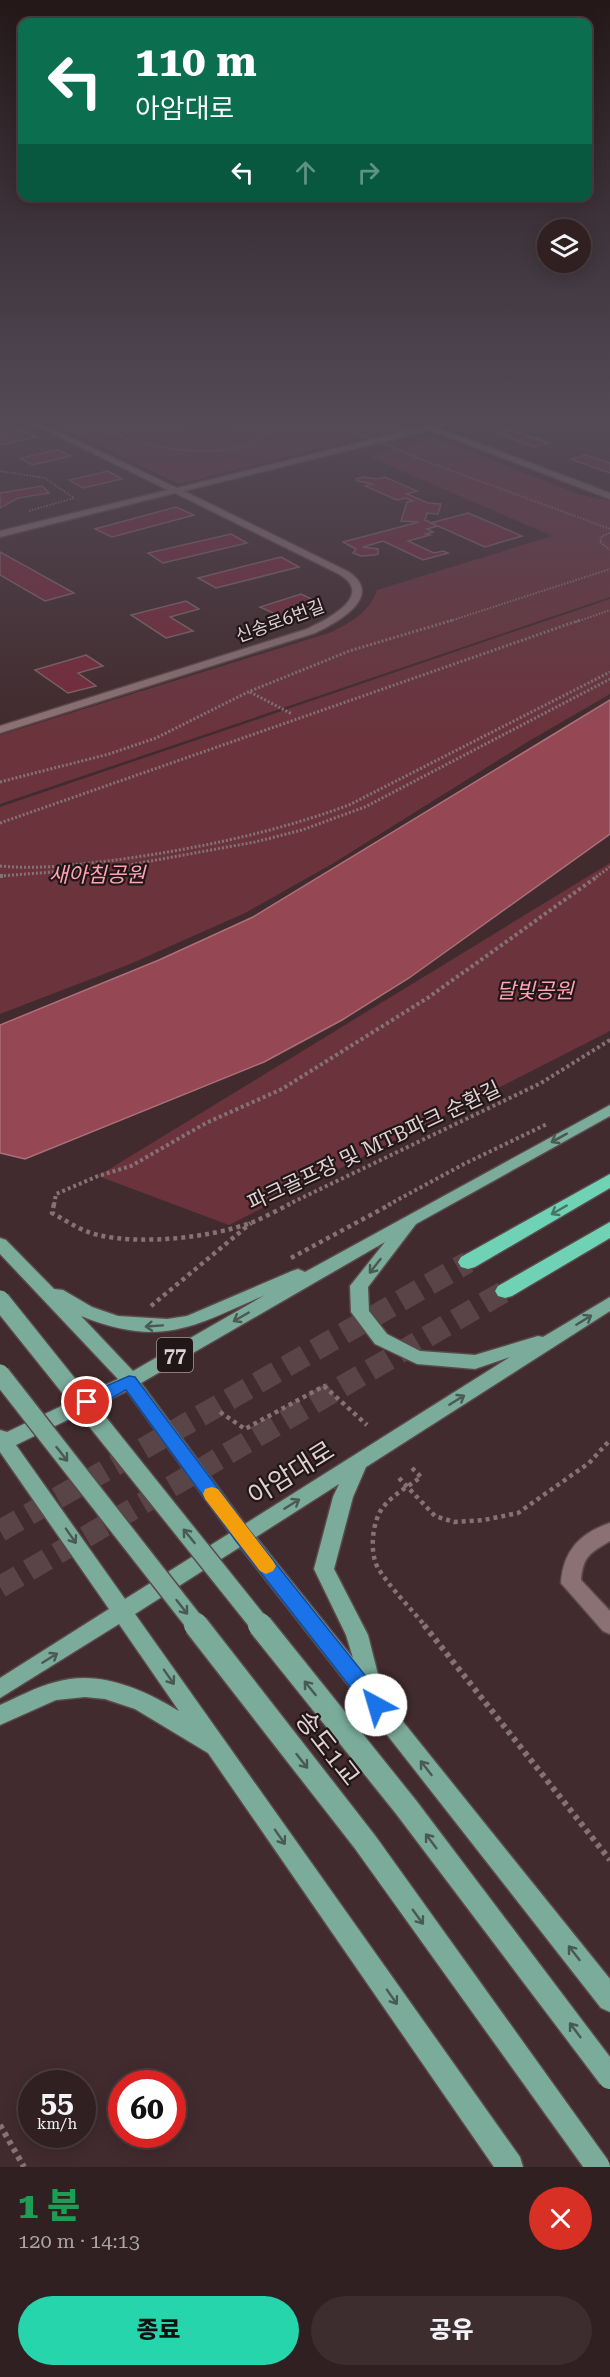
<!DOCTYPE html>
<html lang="ko">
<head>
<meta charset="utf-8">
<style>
  :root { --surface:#312022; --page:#3d2d2f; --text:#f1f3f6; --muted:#a8a3a5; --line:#4c3e40; --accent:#27d5ad }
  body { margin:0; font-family:"Roboto Serif","Noto Sans KR",serif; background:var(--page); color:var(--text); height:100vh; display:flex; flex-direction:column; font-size:22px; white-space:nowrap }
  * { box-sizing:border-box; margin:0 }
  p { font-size:20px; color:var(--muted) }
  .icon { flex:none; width:33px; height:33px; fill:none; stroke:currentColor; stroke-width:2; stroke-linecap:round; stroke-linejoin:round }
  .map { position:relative; height:2167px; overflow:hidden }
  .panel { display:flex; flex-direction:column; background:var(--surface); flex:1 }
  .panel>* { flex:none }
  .guide { position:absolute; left:18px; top:18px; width:574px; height:183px; border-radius:12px; box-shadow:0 3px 15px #0003,0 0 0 2px var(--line); background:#0b6e4f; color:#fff; overflow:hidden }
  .buttons { position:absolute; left:537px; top:219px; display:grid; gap:12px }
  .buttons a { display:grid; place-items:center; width:54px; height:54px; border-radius:50%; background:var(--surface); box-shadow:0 3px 15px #0003,0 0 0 2px var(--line); font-size:30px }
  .speed { position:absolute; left:18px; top:2070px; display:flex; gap:12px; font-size:30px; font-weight:700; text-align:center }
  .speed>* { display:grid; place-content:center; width:78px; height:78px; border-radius:50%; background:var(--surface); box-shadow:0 3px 15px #0003,0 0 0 2px var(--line); line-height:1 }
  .speed small { font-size:15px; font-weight:400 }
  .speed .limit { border:9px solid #d22; background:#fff; color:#111 }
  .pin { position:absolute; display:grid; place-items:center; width:51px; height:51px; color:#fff; margin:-26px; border:3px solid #fff; border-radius:50%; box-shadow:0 2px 6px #0007 }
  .me { position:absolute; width:66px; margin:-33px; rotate:321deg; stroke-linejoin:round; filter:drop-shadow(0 0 4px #0008) }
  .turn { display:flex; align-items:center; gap:21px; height:126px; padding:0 18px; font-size:27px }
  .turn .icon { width:78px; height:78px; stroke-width:2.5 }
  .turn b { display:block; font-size:42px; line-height:51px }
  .lanes { display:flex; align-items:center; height:57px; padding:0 18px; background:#0003; justify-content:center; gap:30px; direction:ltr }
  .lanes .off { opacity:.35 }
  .round { display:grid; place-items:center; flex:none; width:63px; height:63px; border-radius:32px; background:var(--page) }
  .head { display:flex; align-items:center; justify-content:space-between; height:102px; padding:0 18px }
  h1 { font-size:36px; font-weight:800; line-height:45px; color:#1e9e55 }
  .action { display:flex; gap:12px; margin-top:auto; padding:12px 18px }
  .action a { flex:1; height:69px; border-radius:36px; background:var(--accent); color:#111; font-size:24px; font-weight:800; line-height:69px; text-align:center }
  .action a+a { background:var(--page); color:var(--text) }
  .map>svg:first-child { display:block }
  .green { fill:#6b343d }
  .water { fill:#954754; stroke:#ab707a; stroke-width:1.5 }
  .building { fill:#762a3a; stroke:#7e6467; stroke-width:1.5 }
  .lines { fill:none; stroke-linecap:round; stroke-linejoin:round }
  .highway-tunnel { stroke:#594447; stroke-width:22; stroke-dasharray:22 11; stroke-linecap:butt }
  .minor-casing { stroke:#5b484b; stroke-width:3 }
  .major-casing { stroke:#5b484b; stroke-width:3 }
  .highway-casing { stroke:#5b484b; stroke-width:3 }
  .path-far4 { stroke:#857275; stroke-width:2; stroke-dasharray:1.5 1.5; stroke-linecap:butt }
  .path-far3 { stroke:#857275; stroke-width:3; stroke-dasharray:2 2; stroke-linecap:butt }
  .path-far2 { stroke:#857275; stroke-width:4; stroke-dasharray:3 3; stroke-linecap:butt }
  .path-far1 { stroke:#857275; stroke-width:4.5; stroke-dasharray:4 4; stroke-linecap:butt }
  .path { stroke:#857275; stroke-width:6; stroke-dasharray:4.5 4.5; stroke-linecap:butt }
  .minor { fill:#8b7174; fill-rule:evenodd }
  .major { fill:#7aab9b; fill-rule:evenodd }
  .highway { fill:#6fd2b5; fill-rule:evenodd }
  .major-bridge-far1-casing { stroke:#5b484b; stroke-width:22; stroke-linecap:butt }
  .major-bridge-casing { stroke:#5b484b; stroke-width:27; stroke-linecap:butt }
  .path-bridge { stroke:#857275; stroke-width:2; stroke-dasharray:1.5 1.5; stroke-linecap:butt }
  .major-bridge-far1 { stroke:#7aab9b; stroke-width:19 }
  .major-bridge { stroke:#7aab9b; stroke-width:24 }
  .oneway { stroke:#495953 }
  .oneway2 { stroke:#487466 }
  .route { fill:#1a73e8; stroke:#114b97; stroke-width:1.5 }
  .slow { fill:#f59e0b }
  .labels { text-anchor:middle; stroke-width:4.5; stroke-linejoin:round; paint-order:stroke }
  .far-street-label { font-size:18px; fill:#dfd0d2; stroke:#211618 }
  .shield { fill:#211618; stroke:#a6989a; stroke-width:1.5 }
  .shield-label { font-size:20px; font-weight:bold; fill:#dfd0d2 }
  .park-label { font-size:21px; font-style:italic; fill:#fea3af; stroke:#211618 }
  .street-label { font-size:21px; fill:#dfd0d2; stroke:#211618 }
  .near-street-label { font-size:26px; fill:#dfd0d2; stroke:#211618 }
</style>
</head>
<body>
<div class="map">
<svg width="610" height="2167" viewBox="0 0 610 2167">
  <rect width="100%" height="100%" fill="#412b2e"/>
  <g class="green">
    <path d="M 52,423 L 178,423 L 202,433 L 248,423 L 392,423 L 405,428 L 179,484 Z"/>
    <path d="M 432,439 L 440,440 L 581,495 L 610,501 L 610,597 L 0,804 L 0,735 L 332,632 C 351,622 370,612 377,590 L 552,536 L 368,456 Z"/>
    <path d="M 610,599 L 610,694 L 524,744 L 332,864 L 245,913 L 130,964 L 0,1014 L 0,807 Z"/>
    <path d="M 610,863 L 610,1031 L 229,1225 L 98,1176 Z"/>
  </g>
  <path class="water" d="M 610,700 L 610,834 L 409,978 L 342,1020 L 264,1062 L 25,1159 L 0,1153 L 0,1025 L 159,960 L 253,917 Z"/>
  <g class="building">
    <path d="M 22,430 L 36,437 L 0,445 L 0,435 Z"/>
    <path d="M 512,430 L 548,443 L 534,447 L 497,433 Z"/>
    <path d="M 58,450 L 71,456 L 33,465 L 20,458 Z"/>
    <path d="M 586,455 L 610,463 L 610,473 L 571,459 Z"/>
    <path d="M 108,471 L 122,479 L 83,488 L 69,480 Z"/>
    <path d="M 363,477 L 377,479 L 385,477 L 417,491 L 407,494 L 428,503 L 441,504 L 438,514 L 427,513 L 425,520 L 438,526 L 427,529 L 433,532 L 426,534 L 430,535 L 408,541 L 434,553 L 443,551 L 448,553 L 423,560 L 383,541 L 363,547 L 378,549 L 378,554 L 374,555 L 361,556 L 353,553 L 356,549 L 343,542 L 419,522 L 401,521 L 407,502 L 413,501 L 406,498 L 397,500 L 365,486 L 373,484 L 357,481 L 356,479 Z"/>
    <path d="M 42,486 L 49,493 L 18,498 L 0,508 L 0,493 Z"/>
    <path d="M 176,507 L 194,515 L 112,537 L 95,529 Z"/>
    <path d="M 468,513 L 522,536 L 485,547 L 431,523 Z"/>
    <path d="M 231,534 L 247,543 L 163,563 L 148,553 Z"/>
    <path d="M 0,552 L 74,593 L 45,601 L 0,575 Z"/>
    <path d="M 281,557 L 299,567 L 216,588 L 198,578 Z"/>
    <path d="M 301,594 L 320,603 L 280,616 L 260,607 Z"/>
    <path d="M 186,601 L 199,609 L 170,617 L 193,631 L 166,638 L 131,615 Z"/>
    <path d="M 86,655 L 103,666 L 78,673 L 96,686 L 68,693 L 35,670 Z"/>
  </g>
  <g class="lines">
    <g class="highway-tunnel">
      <path d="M 0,1531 L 468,1262"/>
      <path d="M 0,1587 L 505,1291"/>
    </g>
    <defs>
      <g id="minor">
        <path d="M 31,423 L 40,423 L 177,488 L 428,425 L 454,423 L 438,428 L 610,493 L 610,499 L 430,430 L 184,491 L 349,572 C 385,597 336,623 315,633 L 0,733 L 0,726 L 307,629 C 326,620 376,596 339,574 L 175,493 L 0,537 L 0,531 L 168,490 Z"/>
        <path d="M 610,1523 L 610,1541 C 590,1553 583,1556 581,1580 L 610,1611 L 610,1634 L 603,1631 L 561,1583 C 563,1551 580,1533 610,1523 Z"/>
      </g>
      <path id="major" d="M 610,1105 L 610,1116 L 416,1224 L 368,1287 L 369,1311 L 387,1334 L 420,1351 L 475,1355 L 538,1336 L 543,1337 L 610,1297 L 610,1311 L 366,1467 L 353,1497 L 334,1569 L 368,1635 L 384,1698 L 610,1979 L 610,2012 L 601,2008 L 240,1547 L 135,1614 L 520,2157 L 523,2167 L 494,2167 L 208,1753 L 135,1709 L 105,1699 L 85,1697 L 56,1700 L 0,1725 L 0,1705 C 18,1697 36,1687 56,1682 C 98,1669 143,1689 179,1711 L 119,1624 L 0,1698 L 0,1678 L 109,1609 L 0,1452 L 0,1430 L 7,1432 L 118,1379 L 0,1254 L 0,1238 L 6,1240 L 54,1289 L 63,1290 L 92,1307 L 118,1316 L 167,1319 L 187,1316 L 292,1271 L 298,1269 L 305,1272 ZM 385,1242 L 350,1286 L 351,1312 L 375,1344 L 417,1364 L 475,1369 L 510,1357 L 245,1524 L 141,1383 ZM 265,1295 L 133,1371 L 81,1316 C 161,1348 192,1327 265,1295 ZM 127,1391 L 230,1533 L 125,1599 L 16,1445 ZM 339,1484 L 333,1497 L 314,1569 L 346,1635 L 353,1658 L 256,1537 Z"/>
      <g id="highway">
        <path d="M 610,1174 L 610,1188 L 475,1267 L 468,1269 L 461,1267 L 458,1262 L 461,1257 Z"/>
        <path d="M 610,1222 L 610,1238 L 512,1296 L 505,1298 L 498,1296 L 495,1291 L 498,1286 Z"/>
      </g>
    </defs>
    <use href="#minor" class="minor-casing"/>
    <use href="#major" class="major-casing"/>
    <use href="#highway" class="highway-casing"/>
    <g class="path-far4">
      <path d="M 103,423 L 108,432 C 146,448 219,461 257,441 C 266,437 270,429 278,423"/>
      <path d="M 330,423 L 350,430"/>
      <path d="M 428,462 L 610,529"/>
      <path d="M 0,471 L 45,478 L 74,498 L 29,511"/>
      <path d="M 610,533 L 602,536 L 600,542 L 610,550"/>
      <path d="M 447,622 L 610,569"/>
      <path d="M 576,622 L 610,610"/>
    </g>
    <g class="path-far3">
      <path d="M 250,692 L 292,714"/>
      <path d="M 0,782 L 109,754 L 156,738 L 248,692 L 349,651 L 453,620"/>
      <path d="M 0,823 L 580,620"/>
      <path d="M 0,866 C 41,870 82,864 123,859 C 200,848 276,832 349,805 L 610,672"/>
      <path d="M 0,876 L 118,867 L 255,842 L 302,830 L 365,807 L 610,679"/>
      <path d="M 596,877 L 610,867"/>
    </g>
    <g class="path-far2">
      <path d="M 0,876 L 3,876"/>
      <path d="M 54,1205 L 56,1194 L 98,1176 L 131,1166 L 206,1123 L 282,1089 L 429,997 L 598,876"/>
      <path d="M 287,1205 L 541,1083 L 610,1040"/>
      <path d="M 388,1205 L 464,1164 L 547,1124"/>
    </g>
    <g class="path-far1">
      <path d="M 54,1204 L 52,1213 C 67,1221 81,1231 98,1235 C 142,1245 210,1238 253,1222 C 265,1217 278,1210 290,1204"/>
      <path d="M 291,1258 L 391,1204"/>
      <path d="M 151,1306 L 251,1223"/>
      <path d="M 220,1412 L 245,1429 L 324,1386 L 367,1425"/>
      <path d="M 412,1468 L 421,1477 C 409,1486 394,1494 384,1506 C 372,1520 369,1552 378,1568 C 391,1589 410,1607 425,1626"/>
      <path d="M 399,1478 L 435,1516 L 454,1522 L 484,1520 L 518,1513 L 589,1463 L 610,1440"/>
    </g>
    <g class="path">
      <path d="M 424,1625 L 610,1860"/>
      <path d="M 0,2125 L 24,2167"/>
    </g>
    <use href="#minor" class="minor"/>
    <use href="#major" class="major"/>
    <use href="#highway" class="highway"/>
    <defs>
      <g id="major-bridge-far1">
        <path d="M 0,1300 L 261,1626"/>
        <path d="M 0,1374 L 197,1626"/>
      </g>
      <g id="major-bridge">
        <path d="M 196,1625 L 365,1842 L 598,2167"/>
        <path d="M 260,1625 L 406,1807 L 610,2077"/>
      </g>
    </defs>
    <use href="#major-bridge-far1" class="major-bridge-far1-casing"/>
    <use href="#major-bridge" class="major-bridge-casing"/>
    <path class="path-bridge" d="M 350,430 L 428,462"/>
    <use href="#major-bridge-far1" class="major-bridge-far1"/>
    <use href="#major-bridge" class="major-bridge"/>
  </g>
  <defs><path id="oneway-shaft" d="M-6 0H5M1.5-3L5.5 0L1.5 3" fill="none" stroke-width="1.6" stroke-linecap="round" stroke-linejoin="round" transform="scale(1.5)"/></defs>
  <g class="oneway">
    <use href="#oneway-shaft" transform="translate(559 1138) rotate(151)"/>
    <use href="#oneway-shaft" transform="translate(375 1266) rotate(128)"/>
    <use href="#oneway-shaft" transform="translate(241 1317) rotate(150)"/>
    <use href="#oneway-shaft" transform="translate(584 1320) rotate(-32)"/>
    <use href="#oneway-shaft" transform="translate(154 1326) rotate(176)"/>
    <use href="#oneway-shaft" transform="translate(457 1400) rotate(-32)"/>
    <use href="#oneway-shaft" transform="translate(62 1454) rotate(52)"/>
    <use href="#oneway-shaft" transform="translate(292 1504) rotate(-32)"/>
    <use href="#oneway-shaft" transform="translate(71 1536) rotate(55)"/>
    <use href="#oneway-shaft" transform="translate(189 1536) rotate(-129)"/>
    <use href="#oneway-shaft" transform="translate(182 1607) rotate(52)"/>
    <use href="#oneway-shaft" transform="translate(50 1658) rotate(-32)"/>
    <use href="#oneway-shaft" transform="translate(169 1677) rotate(55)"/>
    <use href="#oneway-shaft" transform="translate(310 1688) rotate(-129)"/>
    <use href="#oneway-shaft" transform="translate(302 1761) rotate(52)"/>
    <use href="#oneway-shaft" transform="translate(426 1768) rotate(-128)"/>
    <use href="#oneway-shaft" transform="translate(280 1837) rotate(55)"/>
    <use href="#oneway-shaft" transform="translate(431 1841) rotate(-127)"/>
    <use href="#oneway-shaft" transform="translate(418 1917) rotate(54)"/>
    <use href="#oneway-shaft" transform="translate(574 1953) rotate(-128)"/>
    <use href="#oneway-shaft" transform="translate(392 1997) rotate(55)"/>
    <use href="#oneway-shaft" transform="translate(575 2030) rotate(-127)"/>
  </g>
  <use class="oneway2" href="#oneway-shaft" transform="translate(559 1210) rotate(150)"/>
  <linearGradient id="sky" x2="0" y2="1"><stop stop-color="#241819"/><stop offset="0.58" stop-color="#544a57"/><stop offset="1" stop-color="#544a57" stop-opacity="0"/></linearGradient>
  <rect width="610" height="726" fill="url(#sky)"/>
  <path class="route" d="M 129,1376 L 135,1377 L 249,1530 L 384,1699 L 386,1705 L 384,1711 L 376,1714 L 369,1711 L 236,1541 L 126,1390 C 114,1396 95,1411 81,1406 L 79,1402 L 81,1397 Z"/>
  <path class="slow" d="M 212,1487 L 218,1489 L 273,1561 L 276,1566 L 273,1571 L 266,1574 L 260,1571 L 205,1499 L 203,1494 L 205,1489 Z"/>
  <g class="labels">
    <g class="far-street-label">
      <text transform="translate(280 621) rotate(-20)" y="6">신송로6번길</text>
    </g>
    <rect class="shield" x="157" y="1338" width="36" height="34" rx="4.5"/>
    <g class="shield-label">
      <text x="175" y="1362">77</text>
    </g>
    <g class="park-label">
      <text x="97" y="882">새아침공원</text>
      <text x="535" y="998">달빛공원</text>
    </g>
    <g class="street-label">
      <text transform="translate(374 1146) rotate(-25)" y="7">파크골프장 및 MTB파크 순환길</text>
    </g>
    <g class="near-street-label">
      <text transform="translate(291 1473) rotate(-32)" y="9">아암대로</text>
      <text transform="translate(328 1748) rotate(52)" y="9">송도1교</text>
    </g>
  </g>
</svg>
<div class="buttons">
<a><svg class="icon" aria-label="layers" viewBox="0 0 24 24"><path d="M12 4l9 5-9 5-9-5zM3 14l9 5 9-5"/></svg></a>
</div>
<div class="speed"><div>55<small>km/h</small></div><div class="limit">60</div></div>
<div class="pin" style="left:87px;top:1402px;background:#d93025"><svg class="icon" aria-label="arrive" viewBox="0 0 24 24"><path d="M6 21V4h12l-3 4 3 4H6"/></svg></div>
<svg class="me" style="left:376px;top:1705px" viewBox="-20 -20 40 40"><circle r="19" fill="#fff"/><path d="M0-13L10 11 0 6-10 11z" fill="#1a73e8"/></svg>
<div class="guide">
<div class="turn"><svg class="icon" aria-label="left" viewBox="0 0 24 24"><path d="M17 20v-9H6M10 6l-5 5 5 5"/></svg><div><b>110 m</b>아암대로</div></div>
<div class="lanes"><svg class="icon" aria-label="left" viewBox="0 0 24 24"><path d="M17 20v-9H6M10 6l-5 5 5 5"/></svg><svg class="icon off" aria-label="ahead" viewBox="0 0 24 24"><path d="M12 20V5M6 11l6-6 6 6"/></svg><svg class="icon off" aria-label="right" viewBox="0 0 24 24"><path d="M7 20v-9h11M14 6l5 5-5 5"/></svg></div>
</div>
</div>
<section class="panel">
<div class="head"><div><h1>1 분</h1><p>120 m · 14:13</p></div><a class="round" style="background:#d93025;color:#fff"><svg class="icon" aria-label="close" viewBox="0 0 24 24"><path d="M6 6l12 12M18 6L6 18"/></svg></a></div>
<div class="action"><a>종료</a><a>공유</a></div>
</section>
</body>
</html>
